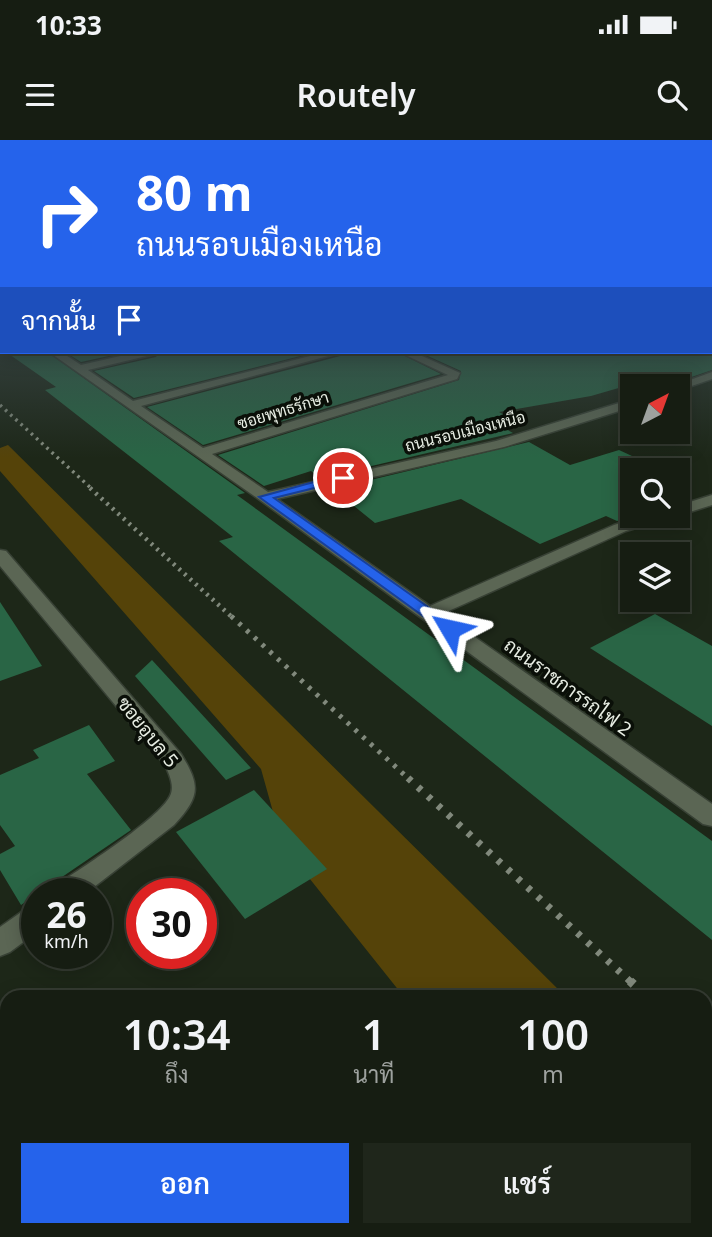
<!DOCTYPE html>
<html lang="th">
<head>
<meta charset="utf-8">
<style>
  :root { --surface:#161d12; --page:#1f261b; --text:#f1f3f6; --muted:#9ea29f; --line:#353b32; --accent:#2563eb }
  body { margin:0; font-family:"Noto Sans",Sarabun,sans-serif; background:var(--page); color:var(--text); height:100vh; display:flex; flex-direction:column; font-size:26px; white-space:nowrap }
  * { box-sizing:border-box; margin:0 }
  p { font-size:23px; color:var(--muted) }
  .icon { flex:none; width:38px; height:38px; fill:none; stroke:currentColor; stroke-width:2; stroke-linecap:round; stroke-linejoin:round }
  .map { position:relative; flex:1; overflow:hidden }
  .drawer { position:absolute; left:0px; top:850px; width:712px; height:247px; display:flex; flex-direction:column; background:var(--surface); border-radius:21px 21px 0 0; box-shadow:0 4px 18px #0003,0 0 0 2px var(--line) }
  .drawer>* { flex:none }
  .banner { position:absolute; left:0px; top:0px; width:712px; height:214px; box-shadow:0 4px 18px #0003,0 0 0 2px var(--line); background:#2563eb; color:#fff; overflow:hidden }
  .needle { width:46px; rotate:41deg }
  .fabs { position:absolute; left:620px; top:234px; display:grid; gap:14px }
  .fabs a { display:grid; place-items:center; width:70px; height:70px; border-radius:0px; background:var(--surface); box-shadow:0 4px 18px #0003,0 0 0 2px var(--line); font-size:35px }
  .speed { position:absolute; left:21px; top:738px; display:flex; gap:14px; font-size:35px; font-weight:700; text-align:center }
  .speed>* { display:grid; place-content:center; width:91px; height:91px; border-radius:50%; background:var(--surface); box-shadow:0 4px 18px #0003,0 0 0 2px var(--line); line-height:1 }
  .speed small { font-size:18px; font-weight:400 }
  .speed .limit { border:10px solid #d22; background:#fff; color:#111 }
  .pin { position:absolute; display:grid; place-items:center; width:60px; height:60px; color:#fff; margin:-30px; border:4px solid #fff; border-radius:50%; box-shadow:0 2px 7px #0007 }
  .me { position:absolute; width:77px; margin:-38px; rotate:306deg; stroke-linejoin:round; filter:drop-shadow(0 0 5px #0008) }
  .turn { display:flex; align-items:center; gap:24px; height:147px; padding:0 21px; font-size:32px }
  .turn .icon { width:91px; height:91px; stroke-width:2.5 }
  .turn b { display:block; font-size:49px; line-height:60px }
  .then { display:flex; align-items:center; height:66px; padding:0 21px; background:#0003; gap:14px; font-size:26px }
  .eta { display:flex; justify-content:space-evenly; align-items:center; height:119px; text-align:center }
  .eta b { font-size:42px; font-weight:600; line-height:49px }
  .cta { display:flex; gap:14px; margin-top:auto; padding:14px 21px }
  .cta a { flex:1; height:80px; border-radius:0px; background:var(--accent); color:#fff; font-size:28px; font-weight:600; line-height:80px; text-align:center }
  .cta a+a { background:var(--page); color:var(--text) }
  .status { display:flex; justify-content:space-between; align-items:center; height:49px; padding:0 35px; background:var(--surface); direction:ltr }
  .status svg { height:19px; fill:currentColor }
  header { display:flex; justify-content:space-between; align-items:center; height:91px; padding:0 21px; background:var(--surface); font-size:32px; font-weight:600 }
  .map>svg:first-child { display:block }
  .green { fill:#554309 }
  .building { fill:#296545 }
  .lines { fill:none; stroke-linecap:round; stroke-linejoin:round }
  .minor-casing { stroke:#384135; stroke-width:3 }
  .minor { fill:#5b6654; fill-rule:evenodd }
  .rail-far4 { stroke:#81897c; stroke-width:3.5; stroke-dasharray:2.5 4.5; stroke-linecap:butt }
  .rail-far3 { stroke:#81897c; stroke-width:4.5; stroke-dasharray:2.5 5; stroke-linecap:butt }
  .rail-far2 { stroke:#81897c; stroke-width:5; stroke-dasharray:3.5 7; stroke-linecap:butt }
  .rail-far1 { stroke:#81897c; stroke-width:7; stroke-dasharray:4.5 9; stroke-linecap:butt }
  .rail { stroke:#81897c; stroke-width:9; stroke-dasharray:5 11; stroke-linecap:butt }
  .route { fill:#2563eb; stroke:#184099; stroke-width:2 }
  .labels { text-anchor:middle; stroke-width:7; stroke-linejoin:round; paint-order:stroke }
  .far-street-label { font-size:16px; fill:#e7ede3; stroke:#0a0f08 }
  .street-label { font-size:19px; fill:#e7ede3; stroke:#0a0f08 }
</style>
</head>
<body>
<div class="status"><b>10:33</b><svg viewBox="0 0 49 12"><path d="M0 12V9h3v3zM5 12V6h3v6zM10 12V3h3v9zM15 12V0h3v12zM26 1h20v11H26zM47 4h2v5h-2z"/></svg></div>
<header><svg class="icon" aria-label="menu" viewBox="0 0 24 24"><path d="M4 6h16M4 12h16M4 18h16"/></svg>Routely<svg class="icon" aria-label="search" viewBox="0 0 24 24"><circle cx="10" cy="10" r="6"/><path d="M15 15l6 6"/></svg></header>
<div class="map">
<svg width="712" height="1097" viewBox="0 0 712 1097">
  <rect width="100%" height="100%" fill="#1d2718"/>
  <g class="green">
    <path d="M 8,305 L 566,857 L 404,857 L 282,704 L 261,629 L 0,331 L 0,308 Z"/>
    <path d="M 705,995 L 712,1002 L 712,1097 L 595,1097 L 590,1090 L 705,1090 Z"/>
    <path d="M 258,1090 L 505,1090 L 506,1097 L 260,1097 Z"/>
  </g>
  <g class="building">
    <path d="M 6,212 L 47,212 L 245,353 L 237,355 L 712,701 L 712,800 L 219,401 L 233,397 L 45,250 L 56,247 Z"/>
    <path d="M 65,212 L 127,212 L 81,222 Z"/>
    <path d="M 159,212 L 316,212 L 134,258 L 94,231 L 156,217 Z"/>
    <path d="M 346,212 L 397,212 L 441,234 L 203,305 L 147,267 L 344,215 Z"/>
    <path d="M 419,212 L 712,212 L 712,230 L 671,244 L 653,238 L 591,256 L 499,272 L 516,281 L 499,285 L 513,293 L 320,338 L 311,331 L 264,346 L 218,315 L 459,240 L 461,231 Z"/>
    <path d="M 529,302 L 570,325 L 619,310 L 632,316 L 632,377 L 617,381 L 606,376 L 540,404 L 461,359 L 375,383 L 333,349 Z"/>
    <path d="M 0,462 L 42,526 L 0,541 Z"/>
    <path d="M 655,474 L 712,506 L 712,586 L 590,508 Z"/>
    <path d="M 152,520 L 251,628 L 226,640 L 135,536 Z"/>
    <path d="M 89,585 L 115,621 L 87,634 L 131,690 L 21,765 L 0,730 L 0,714 L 15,706 L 0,685 L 0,635 L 39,618 L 33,610 Z"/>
    <path d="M 254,650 L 327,729 L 245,779 L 176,692 Z"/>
  </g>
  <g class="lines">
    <defs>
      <g id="minor">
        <path d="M 0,173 L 2,173 L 2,180 L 0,179 Z"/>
        <path d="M 49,212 L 61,212 L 81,225 L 138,212 L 156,212 L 155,214 L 88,230 L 133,261 L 326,212 L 343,212 L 141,266 L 203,308 L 448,235 L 399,212 L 413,212 L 460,233 L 457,239 L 212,314 L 268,352 L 496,301 L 632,259 L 632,267 L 504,307 L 277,359 L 430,466 L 614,385 L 642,376 L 667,376 L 665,379 L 626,391 L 442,474 L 712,664 L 712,686 L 703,684 L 260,360 Z"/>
        <path d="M 712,232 L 712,239 L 677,251 L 677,247 L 671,247 Z"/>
        <path d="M 712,355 L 712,365 L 677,376 L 677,366 Z"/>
        <path d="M 0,410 L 6,411 L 181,614 C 201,646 200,657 174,685 L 85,754 L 51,754 L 55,746 C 80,729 159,679 170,656 C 175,646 169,634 165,625 L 0,426 Z"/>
        <path d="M 37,764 L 37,792 L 10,812 L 0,816 L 0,787 L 27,768 Z"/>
      </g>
    </defs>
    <use href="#minor" class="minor-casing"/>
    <use href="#minor" class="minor"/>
    <path class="rail-far4" d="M 0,265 L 92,349"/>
    <path class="rail-far3" d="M 90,348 L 233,478"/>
    <path class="rail-far2" d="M 231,476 L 410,640"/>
    <path class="rail-far1" d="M 408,638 L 632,843"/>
    <g class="rail">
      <path d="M 630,841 L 649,858"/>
      <path d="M 705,909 L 712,915"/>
    </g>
  </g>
  <linearGradient id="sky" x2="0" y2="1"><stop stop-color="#10150d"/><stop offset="0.52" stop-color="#3a4748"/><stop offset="1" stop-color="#3a4748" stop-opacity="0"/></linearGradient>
  <rect width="712" height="318" fill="url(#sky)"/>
  <path class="route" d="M 343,334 L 347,335 L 347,340 L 274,358 L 455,486 L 458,489 L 455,492 L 445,492 L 259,357 Z"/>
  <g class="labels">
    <g class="far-street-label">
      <text transform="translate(283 270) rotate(-17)" y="6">ซอยพุทธรักษา</text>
      <text transform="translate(465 291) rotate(-14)" y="6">ถนนรอบเมืองเหนือ</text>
    </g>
    <g class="street-label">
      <text transform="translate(568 547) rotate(36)" y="7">ถนนราชการรถไฟ 2</text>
      <text transform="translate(148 592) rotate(51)" y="7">ซอยอุบล 5</text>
    </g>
  </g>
</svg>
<div class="fabs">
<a><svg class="needle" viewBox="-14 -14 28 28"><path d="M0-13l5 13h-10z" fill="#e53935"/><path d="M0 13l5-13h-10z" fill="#9ea29f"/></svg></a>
<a><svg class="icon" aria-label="search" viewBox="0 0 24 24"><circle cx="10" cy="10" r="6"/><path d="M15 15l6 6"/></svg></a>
<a><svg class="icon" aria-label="layers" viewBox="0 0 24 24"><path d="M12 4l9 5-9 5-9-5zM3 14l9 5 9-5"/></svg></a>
</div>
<div class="speed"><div>26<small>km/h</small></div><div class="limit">30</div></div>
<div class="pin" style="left:343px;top:338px;background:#d93025"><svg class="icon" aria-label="arrive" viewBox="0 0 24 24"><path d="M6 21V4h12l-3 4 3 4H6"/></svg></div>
<svg class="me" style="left:450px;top:489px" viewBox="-20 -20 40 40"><path d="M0-17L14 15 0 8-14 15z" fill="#2563eb" stroke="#fff" stroke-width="4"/></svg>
<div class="banner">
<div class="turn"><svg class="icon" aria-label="right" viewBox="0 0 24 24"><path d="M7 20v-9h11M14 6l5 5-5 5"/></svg><div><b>80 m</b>ถนนรอบเมืองเหนือ</div></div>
<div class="then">จากนั้น<svg class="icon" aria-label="arrive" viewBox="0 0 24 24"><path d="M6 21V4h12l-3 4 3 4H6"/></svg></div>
</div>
<section class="drawer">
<div class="eta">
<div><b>10:34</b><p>ถึง</p></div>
<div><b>1</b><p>นาที</p></div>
<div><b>100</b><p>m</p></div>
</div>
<div class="cta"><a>ออก</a><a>แชร์</a></div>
</section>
</div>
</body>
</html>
